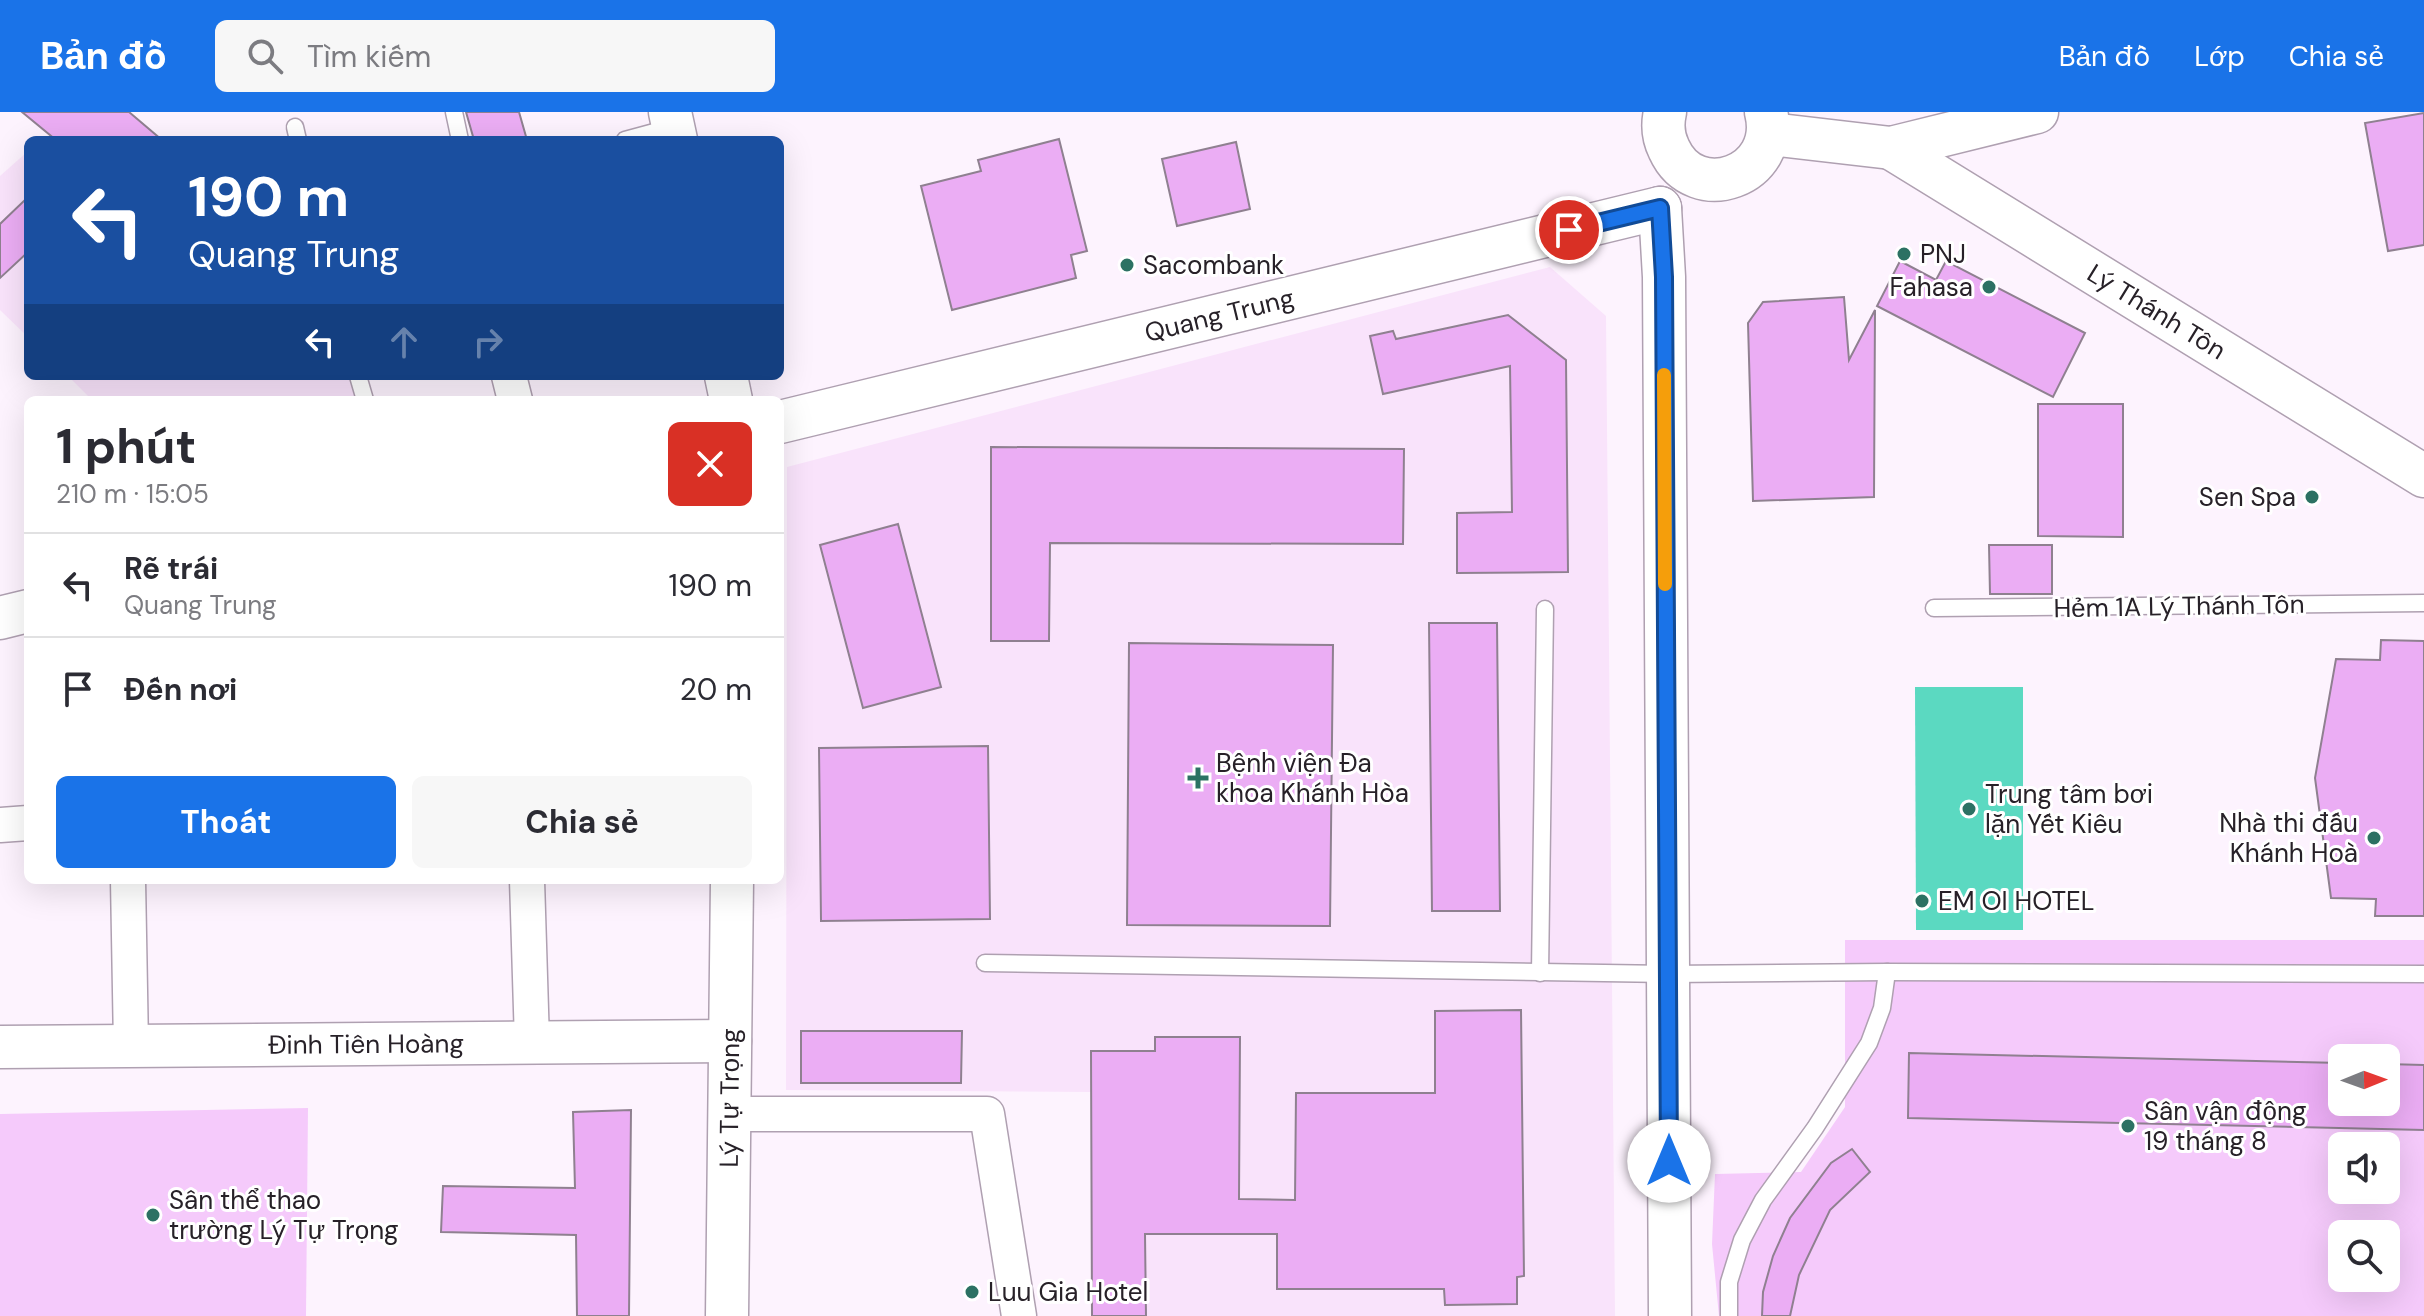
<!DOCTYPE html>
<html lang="vi">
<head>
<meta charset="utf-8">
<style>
  :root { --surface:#fff; --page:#f7f7f7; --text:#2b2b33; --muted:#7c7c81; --line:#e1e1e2; --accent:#1a73e8 }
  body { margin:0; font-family:"DM Sans",sans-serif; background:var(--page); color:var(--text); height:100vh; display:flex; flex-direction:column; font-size:30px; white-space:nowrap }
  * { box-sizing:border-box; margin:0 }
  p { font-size:26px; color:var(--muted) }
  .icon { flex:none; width:44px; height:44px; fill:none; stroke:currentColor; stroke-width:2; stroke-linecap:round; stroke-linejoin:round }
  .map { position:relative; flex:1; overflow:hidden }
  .side { position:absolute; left:24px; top:284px; width:760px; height:488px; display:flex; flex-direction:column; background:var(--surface); border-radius:12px; box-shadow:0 8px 32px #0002 }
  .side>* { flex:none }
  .banner { position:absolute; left:24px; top:24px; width:760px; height:244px; border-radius:12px; box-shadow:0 8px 32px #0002; background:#1a4fa0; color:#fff; overflow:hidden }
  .needle { width:52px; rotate:89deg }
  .fabs { position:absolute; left:2328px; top:932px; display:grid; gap:16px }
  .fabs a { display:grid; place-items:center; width:72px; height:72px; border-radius:12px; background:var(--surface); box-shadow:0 8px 32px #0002; font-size:40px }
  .pin { position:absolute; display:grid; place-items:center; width:68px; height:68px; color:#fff; margin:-34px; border:4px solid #fff; border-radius:50%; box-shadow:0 2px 8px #0007 }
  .me { position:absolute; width:88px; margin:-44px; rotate:0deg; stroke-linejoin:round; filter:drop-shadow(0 0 6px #0008) }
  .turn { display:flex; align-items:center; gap:28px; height:168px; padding:0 32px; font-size:36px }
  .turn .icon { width:104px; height:104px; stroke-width:2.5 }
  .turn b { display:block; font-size:56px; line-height:68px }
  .lanes { display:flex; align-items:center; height:76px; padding:0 32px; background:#0003; justify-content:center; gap:40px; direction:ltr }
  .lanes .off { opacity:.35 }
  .round { display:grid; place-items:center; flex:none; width:84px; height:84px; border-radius:12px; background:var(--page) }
  .overview { display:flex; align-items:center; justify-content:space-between; height:136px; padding:0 32px }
  h1 { font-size:48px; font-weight:700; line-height:60px }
  .button { display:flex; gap:16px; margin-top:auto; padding:16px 32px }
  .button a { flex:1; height:92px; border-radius:12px; background:var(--accent); color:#fff; font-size:32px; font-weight:700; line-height:92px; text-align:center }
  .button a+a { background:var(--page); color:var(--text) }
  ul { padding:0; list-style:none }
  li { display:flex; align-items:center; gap:24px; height:104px; padding:0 32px; border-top:2px solid var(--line) }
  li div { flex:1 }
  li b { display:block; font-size:30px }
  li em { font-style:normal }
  header { display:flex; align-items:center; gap:48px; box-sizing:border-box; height:112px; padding:0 40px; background:var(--accent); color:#fff }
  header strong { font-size:38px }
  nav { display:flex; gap:44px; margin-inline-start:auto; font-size:28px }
  .search { width:560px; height:72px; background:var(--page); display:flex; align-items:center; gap:20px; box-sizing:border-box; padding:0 28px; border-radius:12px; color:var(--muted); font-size:30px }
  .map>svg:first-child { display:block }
  .built { fill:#f9e3fb }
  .green { fill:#f5cafb; fill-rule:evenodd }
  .water { fill:#5bd9c1 }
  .building { fill:#ebadf4; stroke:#8f8090; stroke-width:2 }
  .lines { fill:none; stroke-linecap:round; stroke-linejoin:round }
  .service-casing { stroke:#afa0b1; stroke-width:19 }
  .minor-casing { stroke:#afa0b1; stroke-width:37 }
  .tertiary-casing { stroke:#afa0b1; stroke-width:45 }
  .service { stroke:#fff; stroke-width:16 }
  .minor { stroke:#fff; stroke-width:34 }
  .tertiary { stroke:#fff; stroke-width:42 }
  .route-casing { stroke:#114b97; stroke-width:20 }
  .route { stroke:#1a73e8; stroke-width:14 }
  .slow { stroke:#f59e0b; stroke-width:14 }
  .poi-dot { fill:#2c7163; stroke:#fff; stroke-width:3 }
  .labels { text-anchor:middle; stroke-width:6; stroke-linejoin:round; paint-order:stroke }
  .poi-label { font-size:26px; fill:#272128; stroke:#fff; text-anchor:start }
  .street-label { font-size:26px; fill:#272128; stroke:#fff }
</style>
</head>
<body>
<header>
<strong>Bản đồ</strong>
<div class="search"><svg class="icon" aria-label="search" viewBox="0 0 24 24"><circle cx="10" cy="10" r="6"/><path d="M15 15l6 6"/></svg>Tìm kiếm</div>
<nav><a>Bản đồ</a><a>Lớp</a><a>Chia sẻ</a></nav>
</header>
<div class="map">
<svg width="2424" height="1204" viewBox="0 0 2424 1204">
  <rect width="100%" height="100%" fill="#fdf3fe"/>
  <g class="built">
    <path d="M 26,41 L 28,43 L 28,225 L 0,198 L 0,64 Z"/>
    <path d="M 1550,155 L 1606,204 L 1615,1204 L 1092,1204 L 1091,980 L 786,978 L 787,355 Z"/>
    <path d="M 68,264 L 350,264 L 355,288 L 92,288 Z"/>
  </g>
  <g class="green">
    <path d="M 1845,828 L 2424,828 L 2424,1204 L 1719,1204 L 1712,1132 L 1715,1062 L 1801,1060 L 1845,995 ZM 2342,946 L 2386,946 L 2386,990 L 2342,990 ZM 2342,1034 L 2386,1034 L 2386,1078 L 2342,1078 ZM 2342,1122 L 2386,1122 L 2386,1166 L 2342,1166 Z"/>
    <path d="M 308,996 L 306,1204 L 0,1204 L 0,1002 Z"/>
  </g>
  <path class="water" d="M 1915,575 L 2023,575 L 2023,818 L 1916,818 Z"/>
  <g class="building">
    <path d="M 22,0 L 129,0 L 162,28 L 56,28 Z"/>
    <path d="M 466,0 L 519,0 L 527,28 L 474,28 Z"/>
    <path d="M 2424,1 L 2424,133 L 2388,139 L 2365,11 Z"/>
    <path d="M 1059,27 L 1087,139 L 1071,143 L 1076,166 L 952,198 L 921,74 L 981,59 L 978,48 Z"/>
    <path d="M 1236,30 L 1250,97 L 1177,114 L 1162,47 Z"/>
    <path d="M 28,85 L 28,140 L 0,166 L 0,112 Z"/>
    <path d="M 1900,149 L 1936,168 L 1946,149 L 2085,221 L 2053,285 L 1877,194 Z"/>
    <path d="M 1844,185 L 1849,248 L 1875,198 L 1874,385 L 1753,389 L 1748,211 L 1763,190 Z"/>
    <path d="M 1508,203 L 1566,248 L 1568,460 L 1457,461 L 1457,401 L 1512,400 L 1510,254 L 1383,282 L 1370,224 L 1393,219 L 1396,227 Z"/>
    <path d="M 2038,292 L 2123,292 L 2123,425 L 2038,424 Z"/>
    <path d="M 991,335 L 1404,337 L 1403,432 L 1050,431 L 1049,529 L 991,529 Z"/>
    <path d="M 898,412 L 941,575 L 863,596 L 820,433 Z"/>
    <path d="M 1989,433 L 2052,433 L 2052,482 L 1990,482 Z"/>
    <path d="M 1429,511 L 1497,511 L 1500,799 L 1432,799 Z"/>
    <path d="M 2381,528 L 2424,529 L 2424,804 L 2375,804 L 2376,787 L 2331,786 L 2315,666 L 2336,547 L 2380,548 Z"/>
    <path d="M 1129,531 L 1333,533 L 1330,814 L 1127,813 Z"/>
    <path d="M 988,634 L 990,807 L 821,809 L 819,636 Z"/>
    <path d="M 1521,898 L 1524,1164 L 1517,1165 L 1517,1192 L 1445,1193 L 1444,1177 L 1277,1177 L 1277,1122 L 1145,1122 L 1146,1204 L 1092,1204 L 1091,939 L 1155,939 L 1155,925 L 1240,925 L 1239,1087 L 1295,1088 L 1296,981 L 1435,981 L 1435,899 Z"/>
    <path d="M 801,919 L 962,919 L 961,971 L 801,971 Z"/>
    <path d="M 1909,941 L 2342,951 L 2342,990 L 2386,990 L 2386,952 L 2424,953 L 2424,1018 L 1908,1006 Z"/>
    <path d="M 631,998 L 629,1204 L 577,1204 L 576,1123 L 441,1120 L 443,1074 L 575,1076 L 573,1000 Z"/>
    <path d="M 1852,1037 L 1870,1060 L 1830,1098 L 1799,1163 L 1790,1204 L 1762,1204 L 1763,1180 L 1773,1144 L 1790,1106 L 1831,1051 Z"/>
  </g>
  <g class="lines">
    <defs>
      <g id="service">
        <path d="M 454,0 L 460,28"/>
        <path d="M 295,15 L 298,28"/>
        <path d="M 625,28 L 673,15"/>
        <path d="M 358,264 L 365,288"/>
        <path d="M 1934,496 L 2424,491"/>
        <path d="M 985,851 L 1668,862 L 1887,860 L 2424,862"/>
        <path d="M 1540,861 L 1545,497"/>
        <path d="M 1729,1204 L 1729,1170 L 1742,1128 L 1763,1088 L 1815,1016 L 1869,931 L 1882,896 L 1887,860"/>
      </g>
      <g id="minor">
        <path d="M 509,264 L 515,288"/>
        <path d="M 0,713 L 28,711"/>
        <path d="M 128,768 L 131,934"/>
        <path d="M 527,768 L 532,930"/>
        <path d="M 731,1002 L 987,1002 L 1019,1204"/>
      </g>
      <g id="tertiary">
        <path d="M 670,0 L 676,28"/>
        <path d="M 1665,0 C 1662,13 1663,25 1669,37 C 1695,95 1782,64 1766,0"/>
        <path d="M 1770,22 L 1891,36 L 2037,0"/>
        <path id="s1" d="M 1891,36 L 2424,364"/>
        <path d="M 1660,96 L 1664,165 L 1670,1204"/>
        <path d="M 726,264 L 731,288"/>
        <path id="s2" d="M 780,310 L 1660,96"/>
        <path d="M 0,506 L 28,499"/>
        <path id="s3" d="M 0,935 L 730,929"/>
        <path id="s4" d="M 727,1204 L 732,768"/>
      </g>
    </defs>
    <use href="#service" class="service-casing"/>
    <use href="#minor" class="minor-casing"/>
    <use href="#tertiary" class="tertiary-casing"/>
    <use href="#service" class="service"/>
    <use href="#minor" class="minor"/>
    <use href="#tertiary" class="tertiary"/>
  </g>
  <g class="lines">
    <defs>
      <path id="route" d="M 1569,118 L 1660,96 L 1664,165 L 1669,1049"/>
    </defs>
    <use href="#route" class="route-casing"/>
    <use href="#route" class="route"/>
    <path class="slow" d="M 1664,263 L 1665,472"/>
  </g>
  <g class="poi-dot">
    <circle cx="1904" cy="142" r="8"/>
    <circle cx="1127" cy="153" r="8"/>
    <circle cx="1989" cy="175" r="8"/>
    <circle cx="2312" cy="385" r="8"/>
    <path d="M1194 654h8v8h8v8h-8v8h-8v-8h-8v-8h8z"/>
    <circle cx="1969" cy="697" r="8"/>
    <circle cx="2374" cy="726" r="8"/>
    <circle cx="1922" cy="789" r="8"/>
    <circle cx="2128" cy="1014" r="8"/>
    <circle cx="153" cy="1103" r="8"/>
    <circle cx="972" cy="1180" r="8"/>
  </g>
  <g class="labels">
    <g class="poi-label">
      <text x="1920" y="151">PNJ</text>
      <text x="1143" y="162">Sacombank</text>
      <text x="1973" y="184" text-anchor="end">Fahasa</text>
      <text x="2296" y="394" text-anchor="end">Sen Spa</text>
      <text x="1216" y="660">Bệnh viện Đa<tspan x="1216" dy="30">khoa Khánh Hòa</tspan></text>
      <text x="1985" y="691">Trung tâm bơi<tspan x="1985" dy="30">lặn Yết Kiêu</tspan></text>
      <text x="2358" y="720" text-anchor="end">Nhà thi đấu<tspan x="2358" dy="30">Khánh Hoà</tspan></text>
      <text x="1938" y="798">EM OI HOTEL</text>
      <text x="2144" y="1008">Sân vận động<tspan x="2144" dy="30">19 tháng 8</tspan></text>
      <text x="169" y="1097">Sân thể thao<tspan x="169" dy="30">trường Lý Tự Trọng</tspan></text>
      <text x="988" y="1189">Luu Gia Hotel</text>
    </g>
    <g class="street-label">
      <text dy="9" stroke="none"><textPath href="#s1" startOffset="312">Lý Thánh Tôn</textPath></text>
      <text dy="9" stroke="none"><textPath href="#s2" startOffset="452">Quang Trung</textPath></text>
      <text transform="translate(2179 494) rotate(-1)" y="9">Hẻm 1A Lý Thánh Tôn</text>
      <text dy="9" stroke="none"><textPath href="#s3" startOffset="366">Đinh Tiên Hoàng</textPath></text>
      <text dy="9" stroke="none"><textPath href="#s4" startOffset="218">Lý Tự Trọng</textPath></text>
    </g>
  </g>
</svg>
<div class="fabs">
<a><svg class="needle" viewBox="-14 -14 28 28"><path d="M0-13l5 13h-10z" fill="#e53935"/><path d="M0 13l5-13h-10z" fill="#7c7c81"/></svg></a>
<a><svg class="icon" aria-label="sound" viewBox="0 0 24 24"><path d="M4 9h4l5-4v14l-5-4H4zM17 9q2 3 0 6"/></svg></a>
<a><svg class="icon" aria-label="search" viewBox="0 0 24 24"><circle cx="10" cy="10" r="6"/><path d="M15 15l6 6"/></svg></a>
</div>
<div class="pin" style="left:1569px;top:118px;background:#d93025"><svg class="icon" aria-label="arrive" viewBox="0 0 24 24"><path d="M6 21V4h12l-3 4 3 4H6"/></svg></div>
<svg class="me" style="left:1669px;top:1049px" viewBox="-20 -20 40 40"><circle r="19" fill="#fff"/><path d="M0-13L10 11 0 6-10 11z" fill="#1a73e8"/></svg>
<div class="banner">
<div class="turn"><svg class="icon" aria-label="left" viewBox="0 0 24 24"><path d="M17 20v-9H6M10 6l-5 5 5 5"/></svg><div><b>190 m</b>Quang Trung</div></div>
<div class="lanes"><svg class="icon" aria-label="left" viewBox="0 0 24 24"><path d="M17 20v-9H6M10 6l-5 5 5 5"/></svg><svg class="icon off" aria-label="ahead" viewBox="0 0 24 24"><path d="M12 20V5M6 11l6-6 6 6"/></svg><svg class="icon off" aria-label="right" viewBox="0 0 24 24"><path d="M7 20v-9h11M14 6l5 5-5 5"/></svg></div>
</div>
<section class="side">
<div class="overview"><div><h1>1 phút</h1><p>210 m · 15:05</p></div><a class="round" style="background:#d93025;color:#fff"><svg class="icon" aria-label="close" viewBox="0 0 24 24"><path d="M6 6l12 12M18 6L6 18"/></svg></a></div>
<ul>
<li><svg class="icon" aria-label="left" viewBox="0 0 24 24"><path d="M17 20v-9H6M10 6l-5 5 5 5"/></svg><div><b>Rẽ trái</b><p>Quang Trung</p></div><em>190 m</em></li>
<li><svg class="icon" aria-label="arrive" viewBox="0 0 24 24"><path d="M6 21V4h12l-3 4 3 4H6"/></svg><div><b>Đến nơi</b></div><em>20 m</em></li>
</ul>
<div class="button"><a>Thoát</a><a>Chia sẻ</a></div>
</section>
</div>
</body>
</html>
